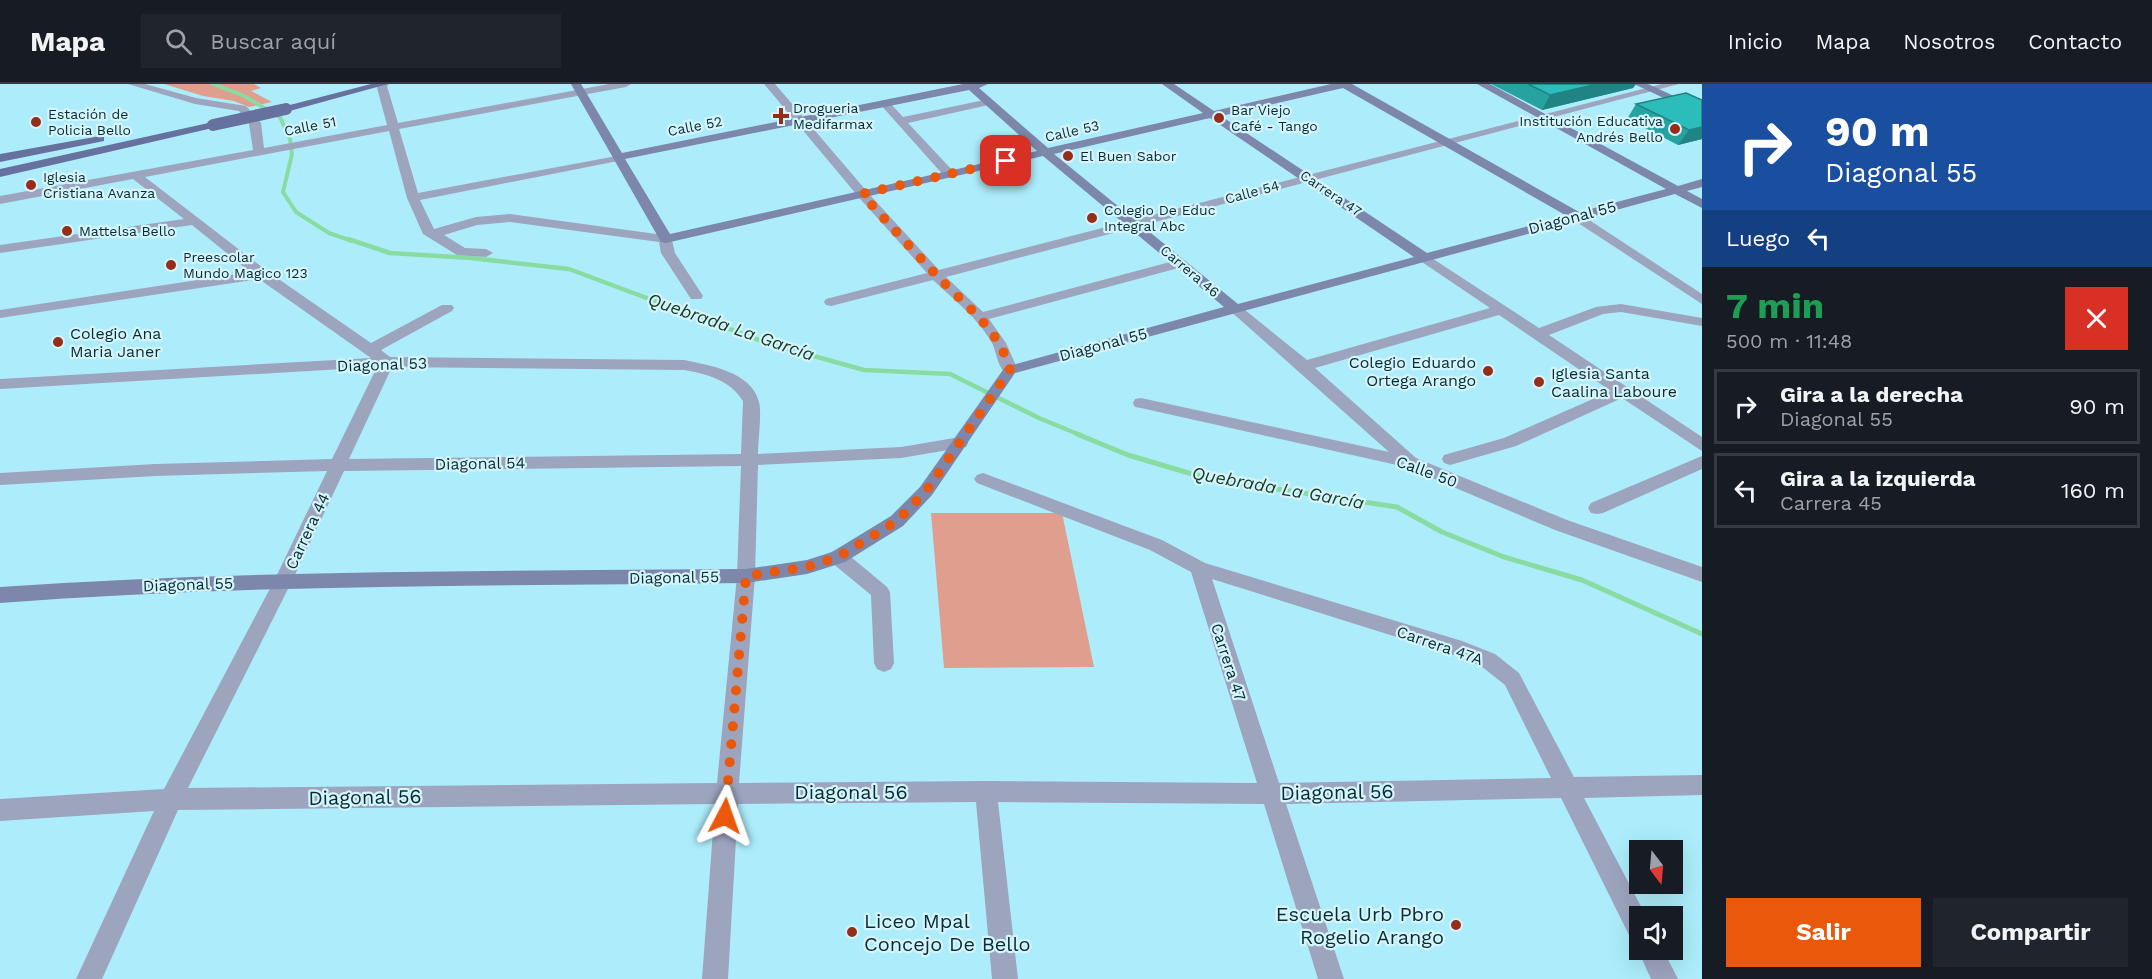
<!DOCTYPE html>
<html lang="es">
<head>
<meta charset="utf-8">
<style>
  :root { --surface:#171b24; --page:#20242c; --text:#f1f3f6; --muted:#9ea1a6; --line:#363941; --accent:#ea580c }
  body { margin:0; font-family:"Work Sans",sans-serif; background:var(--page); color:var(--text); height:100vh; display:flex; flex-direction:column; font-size:22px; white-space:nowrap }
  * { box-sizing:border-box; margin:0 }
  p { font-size:20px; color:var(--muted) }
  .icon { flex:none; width:33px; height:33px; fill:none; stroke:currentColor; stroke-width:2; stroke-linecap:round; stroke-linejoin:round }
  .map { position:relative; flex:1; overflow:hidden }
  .side { display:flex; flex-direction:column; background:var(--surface); width:450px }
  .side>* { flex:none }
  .guide { background:#1a4fa0; color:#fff; overflow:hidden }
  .needle { width:39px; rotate:164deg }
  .buttons { position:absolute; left:1629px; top:756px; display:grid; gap:12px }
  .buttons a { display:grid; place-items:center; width:54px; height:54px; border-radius:0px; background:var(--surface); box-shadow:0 6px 24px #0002; font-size:30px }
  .pin { position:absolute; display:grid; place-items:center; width:51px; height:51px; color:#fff; margin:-26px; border-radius:12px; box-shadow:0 3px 9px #0006 }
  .me { position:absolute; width:66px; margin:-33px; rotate:4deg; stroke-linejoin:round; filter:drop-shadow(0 0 4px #0008) }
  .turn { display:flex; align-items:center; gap:21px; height:126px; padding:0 24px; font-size:27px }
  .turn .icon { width:78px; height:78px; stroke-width:2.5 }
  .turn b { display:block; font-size:42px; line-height:51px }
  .then { display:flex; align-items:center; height:57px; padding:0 24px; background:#0003; gap:12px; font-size:22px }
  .round { display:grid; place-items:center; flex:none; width:63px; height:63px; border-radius:0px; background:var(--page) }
  .overview { display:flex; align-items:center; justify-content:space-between; height:102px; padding:0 24px }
  h1 { font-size:36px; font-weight:700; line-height:45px; color:#1e9e55 }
  .primary-button { display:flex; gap:12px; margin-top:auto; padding:12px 24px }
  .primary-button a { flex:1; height:69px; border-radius:0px; background:var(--accent); color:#fff; font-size:24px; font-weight:700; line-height:69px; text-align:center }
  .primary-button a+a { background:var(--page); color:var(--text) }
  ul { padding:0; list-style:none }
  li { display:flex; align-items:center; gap:18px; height:75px; margin:0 12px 9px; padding:0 12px; border:3px solid var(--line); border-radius:0px }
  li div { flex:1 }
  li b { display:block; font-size:22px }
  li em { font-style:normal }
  header { display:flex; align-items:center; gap:36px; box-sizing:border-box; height:84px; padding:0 30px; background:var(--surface); border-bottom:2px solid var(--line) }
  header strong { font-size:28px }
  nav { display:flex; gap:33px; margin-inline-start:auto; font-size:21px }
  .search { width:420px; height:54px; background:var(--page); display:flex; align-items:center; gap:15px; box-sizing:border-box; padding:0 21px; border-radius:0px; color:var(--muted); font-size:22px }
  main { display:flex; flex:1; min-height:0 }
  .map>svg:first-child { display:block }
  .green { fill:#e09e8f }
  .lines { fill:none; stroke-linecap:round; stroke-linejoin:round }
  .stream-far2 { stroke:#88dca2; stroke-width:4 }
  .stream-far1 { stroke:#88dca2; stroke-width:4.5 }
  .stream { stroke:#88dca2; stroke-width:5 }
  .street { fill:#9da4be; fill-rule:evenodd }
  .secondary { fill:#7d86ab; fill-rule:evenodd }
  .primary { fill:#66719e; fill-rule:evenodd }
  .primary-bridge { stroke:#66719e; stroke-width:12 }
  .wall { fill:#26a3a1 }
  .shaded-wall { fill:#1f8483 }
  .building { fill:#2cbdbb; stroke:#1f8483; stroke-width:1.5 }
  .route { stroke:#ea580c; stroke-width:10; stroke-dasharray:0 18 }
  .poi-dot { fill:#962d18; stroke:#d5f4fb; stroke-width:2 }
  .labels { text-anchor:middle; stroke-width:4.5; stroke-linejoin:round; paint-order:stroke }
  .far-poi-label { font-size:14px; fill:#072c33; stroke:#d5f4fb; text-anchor:start }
  .far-street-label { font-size:14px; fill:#072c33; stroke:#d5f4fb }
  .street-label { font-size:16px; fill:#072c33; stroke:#d5f4fb }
  .poi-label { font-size:16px; fill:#072c33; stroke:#d5f4fb; text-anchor:start }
  .water-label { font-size:18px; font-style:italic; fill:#163923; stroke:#d5f4fb }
  .near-street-label { font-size:20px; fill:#072c33; stroke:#d5f4fb }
  .near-poi-label { font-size:20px; fill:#072c33; stroke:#d5f4fb; text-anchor:end }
</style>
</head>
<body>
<header>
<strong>Mapa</strong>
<div class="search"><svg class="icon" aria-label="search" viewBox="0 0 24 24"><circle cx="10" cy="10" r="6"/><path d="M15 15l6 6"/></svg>Buscar aquí</div>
<nav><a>Inicio</a><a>Mapa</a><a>Nosotros</a><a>Contacto</a></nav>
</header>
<main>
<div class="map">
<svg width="1702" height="895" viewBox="0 0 1702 895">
  <rect width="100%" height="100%" fill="#adedfb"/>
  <g class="green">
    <path d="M 164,0 L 254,0 L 261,4 L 251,7 L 272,18 L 249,23 L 234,17 L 203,12 Z"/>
    <path d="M 931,429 L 1062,429 L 1094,583 L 944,584 Z"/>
  </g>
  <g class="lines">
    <path class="stream-far2" d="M 213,0 L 244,12 L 280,33 L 290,55 L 292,70 L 283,108 L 296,128 L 329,149 L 352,157"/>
    <path class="stream-far1" d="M 348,155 L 390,169 L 471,174 L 569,185 L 764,258 L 864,286 L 950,290 L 1039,334 L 1080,351"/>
    <path class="stream" d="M 1077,350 L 1128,371 L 1209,395 L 1397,423 L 1442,448 L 1504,473 L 1582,496 L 1702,550"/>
    <g class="street">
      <path d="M 128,0 L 145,0 L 196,14 L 246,22 L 261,39 L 264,64 L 387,41 L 376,0 L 389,0 L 387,2 L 398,39 L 609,0 L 631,0 L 626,3 L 399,45 L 418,109 L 622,71 L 622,75 L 618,77 L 420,116 L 434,145 L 476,133 L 510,130 L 671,152 L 675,169 L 703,212 L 701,215 L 691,215 L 661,169 L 659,158 L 510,138 L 477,141 L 444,151 L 465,164 L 486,165 L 493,169 L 486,173 L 457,171 L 423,150 L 407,114 L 389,47 L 145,93 L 267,187 L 371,259 L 442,221 L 452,221 L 454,224 L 452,227 L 381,266 L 390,273 L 684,276 C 709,281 752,288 759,318 C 762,331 758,355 758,370 L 901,363 L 960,353 L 966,355 L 968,359 L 966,363 L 901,374 L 758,381 L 755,492 L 739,699 L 986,697 L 1257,699 L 1191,488 L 1150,466 L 977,399 L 974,395 L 977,391 L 983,389 L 1162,456 L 1205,479 L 1462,557 L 1495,570 L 1519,589 L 1574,693 L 1702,691 L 1702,711 L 1584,714 L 1646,832 L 1640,832 L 1640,858 L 1631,855 L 1561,714 L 1286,720 L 1344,895 L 1318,895 L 1264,720 L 998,718 L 1018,895 L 992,895 L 976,718 L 738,720 L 728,895 L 702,895 L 715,720 L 178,726 L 102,895 L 76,895 L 154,727 L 0,737 L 0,715 L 164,705 L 274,497 L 327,387 L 155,392 L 0,401 L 0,389 L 155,380 L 332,375 L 377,283 L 0,305 L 0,295 L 371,274 L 259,195 L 0,234 L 0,226 L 250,188 L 192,141 L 0,169 L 0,161 L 184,135 L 133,95 L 0,120 L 0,112 L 253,66 L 249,40 L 239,27 L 195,20 ZM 392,283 L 684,286 C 707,290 730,296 743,317 L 741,370 L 349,375 ZM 741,382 L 737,492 L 717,699 L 188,704 L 292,497 L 344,387 ZM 1212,495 L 1457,572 L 1481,582 L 1505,601 L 1551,694 L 1279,699 Z"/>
      <path d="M 764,0 L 775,0 L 870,111 L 939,186 L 1662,0 L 1679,0 L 946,193 L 983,228 L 1181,175 L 1188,179 L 1186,182 L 989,235 L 1006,259 L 1018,286 L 1010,291 C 998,288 997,269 992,259 C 978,234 953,215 933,196 L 831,222 L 826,221 L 824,218 L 826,215 L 927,189 L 862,117 Z"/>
      <path d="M 989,15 L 994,18 L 993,20 L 908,39 L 953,87 L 955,90 L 949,94 L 945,93 L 880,20 L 885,17 L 889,18 L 903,33 Z"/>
      <path d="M 1577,128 L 1702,210 L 1702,220 L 1572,135 L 1571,132 Z"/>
      <path d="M 1424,169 L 1539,244 L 1596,223 L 1621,220 L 1702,234 L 1702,242 L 1621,228 L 1603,230 L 1549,251 L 1702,353 L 1702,367 L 1622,314 L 1516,362 L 1450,381 L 1444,379 L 1442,375 L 1444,371 L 1504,354 L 1611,307 L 1499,231 L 1315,284 L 1416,374 L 1567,436 L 1702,483 L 1702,498 L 1555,446 L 1406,383 L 1141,324 L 1135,323 L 1133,319 L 1135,315 L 1141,314 L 1389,368 L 1228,225 L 1230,222 L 1240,222 L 1307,276 L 1490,224 L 1419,176 L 1417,173 L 1419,170 Z"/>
      <path d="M 1702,372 L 1702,385 L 1603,429 L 1597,430 L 1591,429 L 1588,424 L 1591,419 Z"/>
      <path d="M 838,466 L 845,468 L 887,503 L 890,508 L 894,579 L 891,585 L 884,588 L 877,585 L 874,579 L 871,511 L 831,478 L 829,473 L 831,468 Z"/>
      <path d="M 1640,861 L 1640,866 L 1663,866 L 1678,895 L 1651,895 L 1638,866 Z"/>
    </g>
    <g class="secondary">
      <path d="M 571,0 L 581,0 L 622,69 L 963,0 L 988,0 L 979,4 L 1048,64 L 1203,29 L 1162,0 L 1174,0 L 1214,27 L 1331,0 L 1352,0 L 1579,128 L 1666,105 L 1477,0 L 1490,0 L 1678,102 L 1702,95 L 1702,103 L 1687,107 L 1702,115 L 1702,124 L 1675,110 L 1015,289 L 932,411 L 903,442 L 845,478 L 807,490 L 746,499 C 497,502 248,500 0,519 L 0,503 C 248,486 497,487 746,485 L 807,476 L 832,468 L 891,432 L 920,403 L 1005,283 L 1224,223 L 1043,72 L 666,159 L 661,158 ZM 1343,4 L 1567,132 L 1427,169 L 1221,32 ZM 969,6 L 1037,67 L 670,150 L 625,75 ZM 1210,34 L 1414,173 L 1238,220 L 1054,70 Z"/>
      <path d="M 1634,0 L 1648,0 L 1702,25 L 1702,32 Z"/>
    </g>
    <g class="primary">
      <path d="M 371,0 L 388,0 L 286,28 L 281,25 L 282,23 Z"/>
      <path d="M 213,38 L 217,39 L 217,43 L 0,93 L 0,85 Z"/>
      <path d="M 100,52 L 104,53 L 104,57 L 0,78 L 0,70 Z"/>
    </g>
    <path class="primary-bridge" d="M 213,41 L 286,25"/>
  </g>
  <g class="wall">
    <path d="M 1491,0 L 1636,0 L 1633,4 L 1542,26 Z"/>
    <path d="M 1702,16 L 1702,55 L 1678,61 L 1627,35 L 1636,20 Z"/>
  </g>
  <g class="shaded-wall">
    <path d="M 1597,0 L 1636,0 L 1633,4 L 1542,26 L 1550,11 Z"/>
    <path d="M 1702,43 L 1702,55 L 1678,61 L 1689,46 Z"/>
  </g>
  <g class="building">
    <path d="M 1528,0 L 1597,0 L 1550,11 Z"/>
    <path d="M 1686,9 L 1702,16 L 1702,43 L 1689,46 L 1636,20 Z"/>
  </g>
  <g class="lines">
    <path class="route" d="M 725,732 L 746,492 L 807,483 L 838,473 L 897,437 L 926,407 L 1010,286 C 1000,246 964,220 937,192 C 912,165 887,138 862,110 L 1006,77"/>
  </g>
  <g class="poi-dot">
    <path d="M778 23h6v6h6v6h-6v6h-6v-6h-6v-6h6z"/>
    <circle cx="1219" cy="34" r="6"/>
    <circle cx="36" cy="38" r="6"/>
    <circle cx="1675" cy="45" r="6"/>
    <circle cx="1068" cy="72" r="6"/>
    <circle cx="31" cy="101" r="6"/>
    <circle cx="1092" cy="134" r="6"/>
    <circle cx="67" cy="147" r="6"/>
    <circle cx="171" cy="181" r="6"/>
    <circle cx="58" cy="258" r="6"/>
    <circle cx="1488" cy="287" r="6"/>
    <circle cx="1539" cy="298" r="6"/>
    <circle cx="1456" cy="841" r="6"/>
    <circle cx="852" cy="848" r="6"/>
  </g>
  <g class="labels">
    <g class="far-poi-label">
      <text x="793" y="29">Drogueria<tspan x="793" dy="16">Medifarmax</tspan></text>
      <text x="1231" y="31">Bar Viejo<tspan x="1231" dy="16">Café - Tango</tspan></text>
      <text x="48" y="35">Estación de<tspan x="48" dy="16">Policia Bello</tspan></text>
      <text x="1663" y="42" text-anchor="end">Institución Educativa<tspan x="1663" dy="16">Andrés Bello</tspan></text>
      <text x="1080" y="77">El Buen Sabor</text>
      <text x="43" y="98">Iglesia<tspan x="43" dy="16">Cristiana Avanza</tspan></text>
      <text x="1104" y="131">Colegio De Educ<tspan x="1104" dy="16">Integral Abc</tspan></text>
      <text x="79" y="152">Mattelsa Bello</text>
      <text x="183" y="178">Preescolar<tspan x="183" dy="16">Mundo Magico 123</tspan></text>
    </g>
    <g class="far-street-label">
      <text transform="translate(310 42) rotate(-11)" y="5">Calle 51</text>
      <text transform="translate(695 42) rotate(-11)" y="5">Calle 52</text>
      <text transform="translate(1072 47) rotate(-13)" y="5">Calle 53</text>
      <text transform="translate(1252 108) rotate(-15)" y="5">Calle 54</text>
      <text transform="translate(1331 109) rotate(34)" y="5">Carrera 47</text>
      <text transform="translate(1190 187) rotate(40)" y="5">Carrera 46</text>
    </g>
    <g class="street-label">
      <text transform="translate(1572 133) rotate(-15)" y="6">Diagonal 55</text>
      <text transform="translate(1103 260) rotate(-15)" y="6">Diagonal 55</text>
      <text transform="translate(382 280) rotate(-2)" y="6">Diagonal 53</text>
      <text transform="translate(480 379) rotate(-1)" y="6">Diagonal 54</text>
      <text transform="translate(1427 387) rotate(20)" y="6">Calle 50</text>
      <text transform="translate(307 447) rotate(-65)" y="6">Carrera 44</text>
      <text transform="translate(674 493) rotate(-1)" y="6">Diagonal 55</text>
      <text transform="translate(188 500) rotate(-2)" y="6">Diagonal 55</text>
      <text transform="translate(1440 561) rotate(19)" y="6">Carrera 47A</text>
      <text transform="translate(1229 578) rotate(72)" y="6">Carrera 47</text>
    </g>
    <g class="poi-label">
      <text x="70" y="255">Colegio Ana<tspan x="70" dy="18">Maria Janer</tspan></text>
      <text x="1476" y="284" text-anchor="end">Colegio Eduardo<tspan x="1476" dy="18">Ortega Arango</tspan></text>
      <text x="1551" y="295">Iglesia Santa<tspan x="1551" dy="18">Caalina Laboure</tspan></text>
    </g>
    <g class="water-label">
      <text transform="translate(731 243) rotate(19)" y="6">Quebrada La García</text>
      <text transform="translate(1278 404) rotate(10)" y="6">Quebrada La García</text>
    </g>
    <g class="near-street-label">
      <text x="851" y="715">Diagonal 56</text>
      <text transform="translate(1337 708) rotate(-1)" y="7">Diagonal 56</text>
      <text transform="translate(365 713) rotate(-1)" y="7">Diagonal 56</text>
    </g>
    <g class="near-poi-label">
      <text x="1444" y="837">Escuela Urb Pbro<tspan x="1444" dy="23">Rogelio Arango</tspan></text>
      <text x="864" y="844" text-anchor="start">Liceo Mpal<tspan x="864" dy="23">Concejo De Bello</tspan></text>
    </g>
  </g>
</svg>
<div class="buttons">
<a><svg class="needle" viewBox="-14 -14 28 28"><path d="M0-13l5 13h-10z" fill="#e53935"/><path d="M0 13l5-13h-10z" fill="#9ea1a6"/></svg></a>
<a><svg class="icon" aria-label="sound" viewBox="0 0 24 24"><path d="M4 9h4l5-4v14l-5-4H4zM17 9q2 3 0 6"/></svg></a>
</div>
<div class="pin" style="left:1006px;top:77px;background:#d93025"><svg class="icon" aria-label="arrive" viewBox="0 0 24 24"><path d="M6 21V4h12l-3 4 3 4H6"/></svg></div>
<svg class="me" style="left:725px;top:732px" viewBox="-20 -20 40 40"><path d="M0-17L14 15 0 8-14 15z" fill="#ea580c" stroke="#fff" stroke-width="4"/></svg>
</div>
<section class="side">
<div class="guide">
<div class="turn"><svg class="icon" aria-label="right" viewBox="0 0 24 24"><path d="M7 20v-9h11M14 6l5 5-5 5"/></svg><div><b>90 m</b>Diagonal 55</div></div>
<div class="then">Luego<svg class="icon" aria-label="left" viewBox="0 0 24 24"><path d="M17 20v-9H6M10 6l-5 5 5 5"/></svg></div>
</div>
<div class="overview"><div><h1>7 min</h1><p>500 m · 11:48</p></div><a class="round" style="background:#d93025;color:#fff"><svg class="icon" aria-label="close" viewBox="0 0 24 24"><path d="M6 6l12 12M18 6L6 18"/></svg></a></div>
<ul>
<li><svg class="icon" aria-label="right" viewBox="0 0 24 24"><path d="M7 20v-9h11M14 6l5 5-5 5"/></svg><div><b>Gira a la derecha</b><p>Diagonal 55</p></div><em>90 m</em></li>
<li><svg class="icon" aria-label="left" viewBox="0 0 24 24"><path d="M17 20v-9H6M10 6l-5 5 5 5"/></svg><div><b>Gira a la izquierda</b><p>Carrera 45</p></div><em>160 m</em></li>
</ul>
<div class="primary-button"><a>Salir</a><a>Compartir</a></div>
</section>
</main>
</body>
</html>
